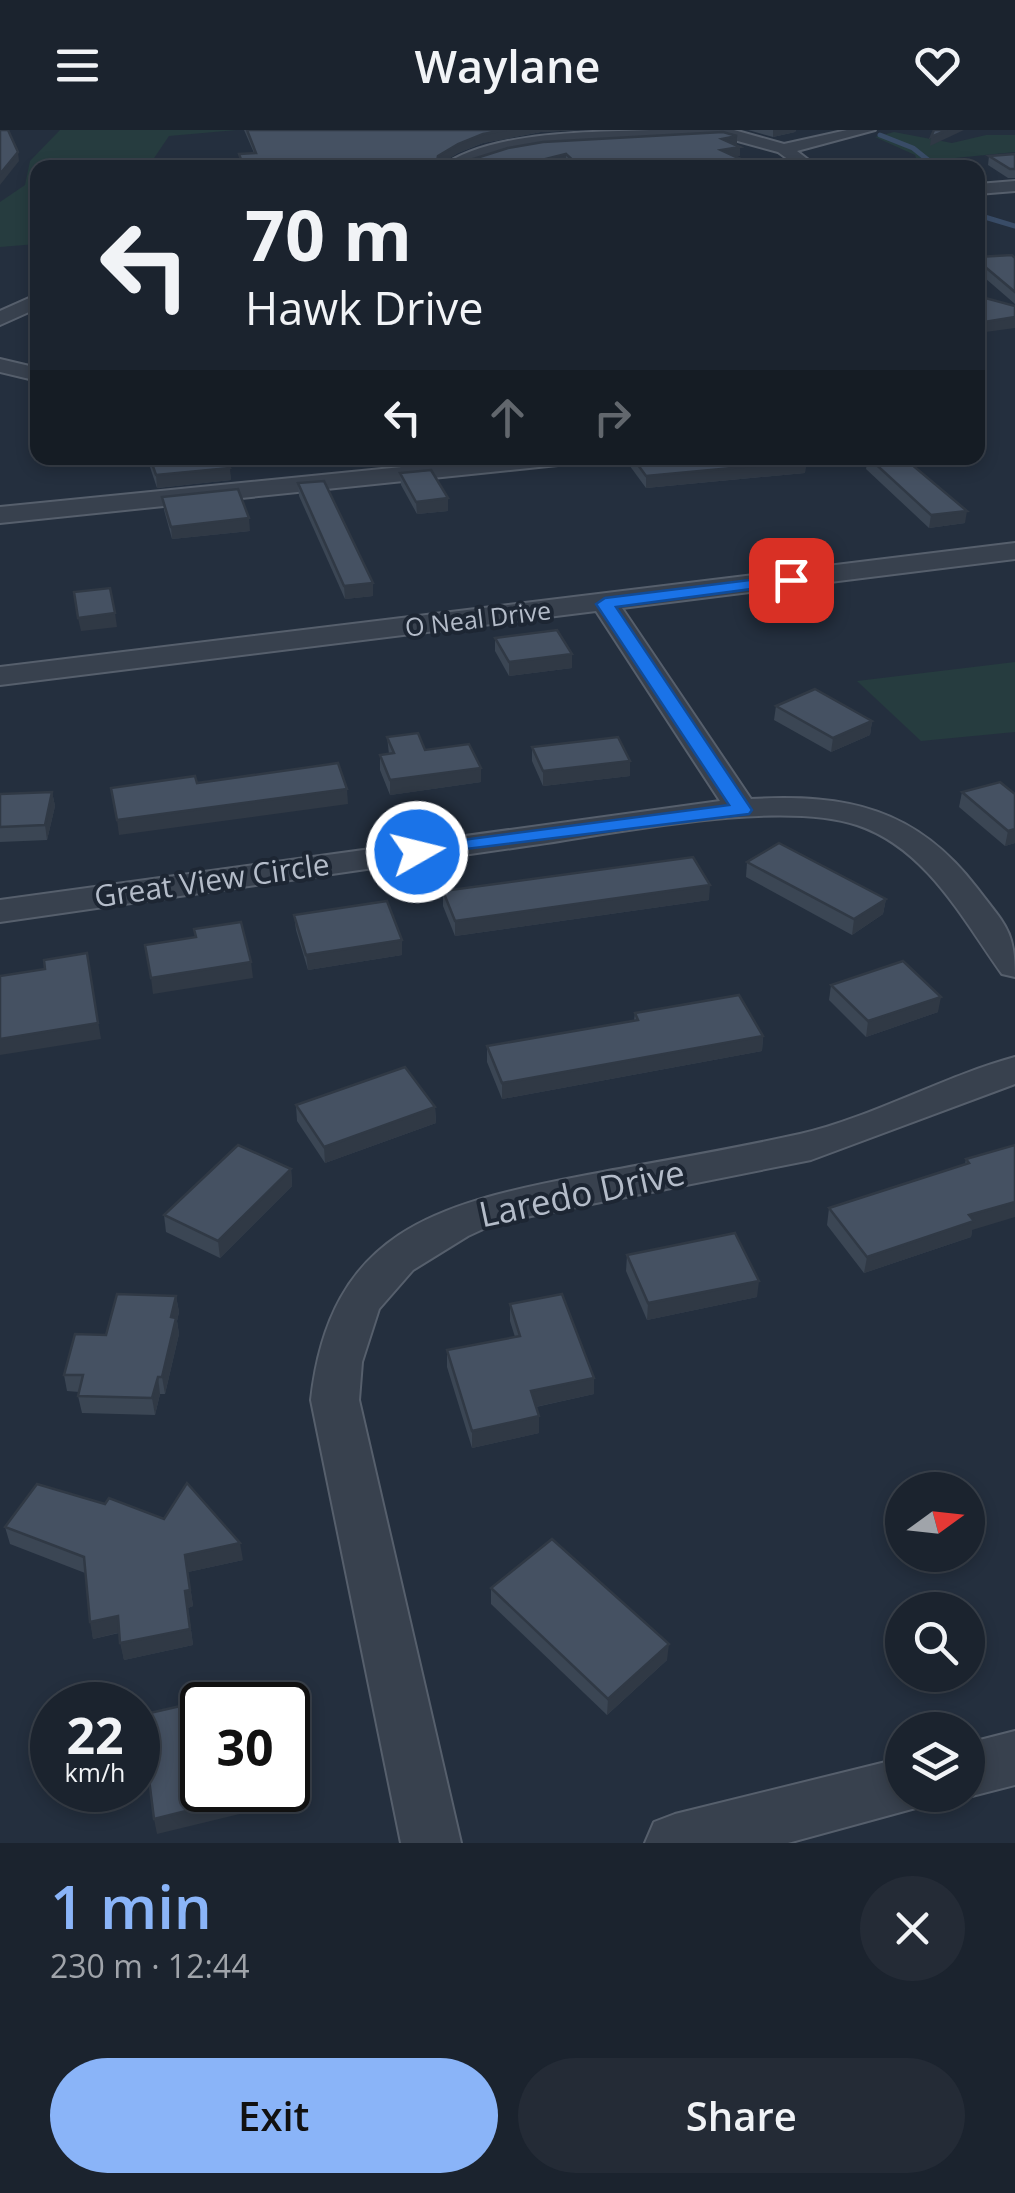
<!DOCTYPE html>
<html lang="en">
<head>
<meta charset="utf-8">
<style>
  :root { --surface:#1b232e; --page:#242b36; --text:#f1f3f6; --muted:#a0a4aa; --line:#39404a; --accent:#8ab4f8 }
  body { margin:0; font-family:"Open Sans",sans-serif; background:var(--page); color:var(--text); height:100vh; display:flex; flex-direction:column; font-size:38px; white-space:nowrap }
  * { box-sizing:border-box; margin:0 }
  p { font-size:32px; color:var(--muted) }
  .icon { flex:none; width:55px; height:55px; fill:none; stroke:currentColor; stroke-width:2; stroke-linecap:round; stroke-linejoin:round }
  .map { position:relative; height:1713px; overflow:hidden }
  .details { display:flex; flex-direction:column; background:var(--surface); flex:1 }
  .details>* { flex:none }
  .top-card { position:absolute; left:30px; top:30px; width:955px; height:305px; border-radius:20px; box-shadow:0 5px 15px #0003,0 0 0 2px var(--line); background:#1b232e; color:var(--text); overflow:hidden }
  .needle { width:65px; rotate:75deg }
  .tools { position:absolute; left:885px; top:1342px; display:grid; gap:20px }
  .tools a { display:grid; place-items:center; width:100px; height:100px; border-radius:50%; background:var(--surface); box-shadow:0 5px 15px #0003,0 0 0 2px var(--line); font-size:50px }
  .speed { position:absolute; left:30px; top:1552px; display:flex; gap:20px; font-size:50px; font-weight:700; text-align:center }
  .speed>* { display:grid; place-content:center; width:130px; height:130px; border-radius:50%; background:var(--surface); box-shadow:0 5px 15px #0003,0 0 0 2px var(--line); line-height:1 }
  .speed small { font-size:25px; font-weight:400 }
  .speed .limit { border:5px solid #111; border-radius:15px; background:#fff; color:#111 }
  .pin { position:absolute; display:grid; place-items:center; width:85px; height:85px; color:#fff; margin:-42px; border-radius:20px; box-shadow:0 5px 15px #0006 }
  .me { position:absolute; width:110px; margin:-55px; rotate:82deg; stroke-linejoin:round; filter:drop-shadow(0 0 8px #0008) }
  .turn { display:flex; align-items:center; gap:35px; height:210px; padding:0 50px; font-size:45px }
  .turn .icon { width:130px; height:130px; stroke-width:2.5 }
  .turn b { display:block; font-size:70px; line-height:85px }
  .lanes { display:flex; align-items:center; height:95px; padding:0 50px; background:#0003; justify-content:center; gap:50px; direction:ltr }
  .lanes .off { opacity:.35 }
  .round { display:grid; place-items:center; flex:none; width:105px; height:105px; border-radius:52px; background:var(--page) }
  .head { display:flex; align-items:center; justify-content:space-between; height:170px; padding:0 50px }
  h1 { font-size:60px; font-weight:600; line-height:75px; color:var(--accent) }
  .cta { display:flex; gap:20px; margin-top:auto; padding:20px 50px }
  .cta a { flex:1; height:115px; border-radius:60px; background:var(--accent); color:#111; font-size:40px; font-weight:600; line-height:115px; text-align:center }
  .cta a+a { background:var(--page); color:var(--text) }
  header { display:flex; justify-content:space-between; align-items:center; height:130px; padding:0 50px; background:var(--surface); font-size:45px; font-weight:600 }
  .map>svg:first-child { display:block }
  .green { fill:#263c3f }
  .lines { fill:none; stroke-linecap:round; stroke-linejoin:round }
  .stream { stroke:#394c67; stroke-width:5 }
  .street-casing { stroke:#565f6c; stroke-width:4 }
  .street { fill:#38414e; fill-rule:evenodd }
  .wall { fill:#3b4654 }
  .shaded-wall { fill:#303945 }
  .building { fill:#455162; stroke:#303945; stroke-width:2.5 }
  .route { fill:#1a73e8; stroke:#114b97; stroke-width:2.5 }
  .labels { text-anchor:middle; stroke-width:8; stroke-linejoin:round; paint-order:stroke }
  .far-street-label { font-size:25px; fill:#b4bcc9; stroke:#1d2633 }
  .street-label { font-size:30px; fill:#b4bcc9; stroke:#1d2633 }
  .near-street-label { font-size:35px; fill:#b4bcc9; stroke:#1d2633 }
</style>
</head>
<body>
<header><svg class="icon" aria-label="menu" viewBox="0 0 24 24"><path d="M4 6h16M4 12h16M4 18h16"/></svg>Waylane<svg class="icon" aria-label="heart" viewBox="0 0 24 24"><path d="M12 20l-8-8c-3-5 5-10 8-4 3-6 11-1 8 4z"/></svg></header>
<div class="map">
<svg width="1015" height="1713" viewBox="0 0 1015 1713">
  <rect width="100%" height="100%" fill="#242f3e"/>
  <g class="green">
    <path d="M 60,0 L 237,0 L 169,6 L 148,37 L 38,38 L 37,114 L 0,117 L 0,72 L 25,55 L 30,31 Z"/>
    <path d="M 894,2 L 952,13 L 986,5 L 1015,5 L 1015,22 L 945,29 L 949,37 L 919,37 L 915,25 L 875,7 Z"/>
    <path d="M 1015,532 L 1015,602 L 921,611 L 857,551 Z"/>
  </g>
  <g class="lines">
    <g class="stream">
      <path d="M 880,5 L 913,18 L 938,38"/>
      <path d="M 978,85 L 1015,96"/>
    </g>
    <defs>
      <g id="street">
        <path d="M 650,0 L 734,0 L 784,14 L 847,0 L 875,0 L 797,21 L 819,38 L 800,38 L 778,22 L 723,7 L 542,17 L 507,23 L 463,38 L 440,38 C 487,1 592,2 650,0 Z"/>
        <path d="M 1015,51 L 1015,61 L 978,64 L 978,54 Z"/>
        <path d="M 38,164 L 38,178 L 0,195 L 0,181 Z"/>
        <path d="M 0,229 L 38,238 L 38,251 L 0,242 Z"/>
        <path d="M 492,328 L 570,328 L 558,335 L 0,393 L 0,377 Z"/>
        <path d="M 1015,413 L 1015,429 L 622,478 L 751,669 C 847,664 916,678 977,758 C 1005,795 1015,800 1015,847 L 1002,844 C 962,788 926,718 857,695 C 779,669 617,703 533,715 C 355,741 178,766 0,792 L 0,770 L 720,671 L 596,481 L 0,555 L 0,537 Z"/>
        <path d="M 1015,927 L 1015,954 L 811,1030 L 496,1093 L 468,1106 L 413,1140 L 379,1179 L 362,1232 L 359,1270 L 461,1713 L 401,1713 L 311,1270 C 330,1101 436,1074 582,1046 C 655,1032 728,1020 800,1004 C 873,987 942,947 1015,927 Z"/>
        <path d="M 1015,1601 L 1015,1655 L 968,1667 L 962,1665 L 968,1665 L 968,1613 Z"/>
        <path d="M 902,1628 L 902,1665 L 927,1665 L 923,1676 L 788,1713 L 645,1713 L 654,1692 L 675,1684 Z"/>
      </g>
    </defs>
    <use href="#street" class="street-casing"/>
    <use href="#street" class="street"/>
  </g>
  <g class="wall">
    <path d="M 244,0 L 580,0 L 541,2 L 483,13 L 458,23 L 443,32 L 464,32 L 737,6 L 737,15 L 740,17 L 740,26 L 736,26 L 760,38 L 571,38 L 566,33 L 547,38 L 241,38 L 239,24 L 254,23 Z"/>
    <path d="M 748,0 L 796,0 L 795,2 L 773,7 Z"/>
    <path d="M 1015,24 L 1015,48 L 1008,48 L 988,35 L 989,26 Z"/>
    <path d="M 978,127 L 1015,128 L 1015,174 L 978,142 Z"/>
    <path d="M 38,186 L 38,203 L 35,203 L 33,192 Z"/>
    <path d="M 147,328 L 314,328 L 229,336 L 231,350 L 157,358 Z"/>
    <path d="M 624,328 L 803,328 L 806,331 L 805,343 L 646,358 Z"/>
    <path d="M 868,328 L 904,328 L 965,393 L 929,398 L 866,339 Z"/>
    <path d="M 400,343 L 448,381 L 417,384 L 401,355 Z"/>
    <path d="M 298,353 L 373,466 L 345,469 L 299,366 Z"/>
    <path d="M 162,367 L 250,401 L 172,409 L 164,380 Z"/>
    <path d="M 495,508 L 572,524 L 572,538 L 509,546 L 495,521 Z"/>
    <path d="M 776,576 L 872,591 L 870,605 L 831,622 L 774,590 Z"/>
    <path d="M 387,607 L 425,620 L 481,652 L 390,665 L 380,640 L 380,625 L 389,624 Z"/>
    <path d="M 532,617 L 630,646 L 543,656 L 532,631 Z"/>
    <path d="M 52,662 L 55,676 L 47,710 L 0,712 L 0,664 Z"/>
    <path d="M 962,662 L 1015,664 L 1015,713 L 1005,716 L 959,677 Z"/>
    <path d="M 747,732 L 886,769 L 883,784 L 852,805 L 746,747 Z"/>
    <path d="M 443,761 L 709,770 L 455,806 L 443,776 Z"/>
    <path d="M 294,785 L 402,810 L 402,825 L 308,840 L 296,800 Z"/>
    <path d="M 831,855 L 938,882 L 866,907 L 829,870 Z"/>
    <path d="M 635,883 L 763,906 L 762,921 L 502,969 L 487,932 L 487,916 L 634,890 Z"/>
    <path d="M 296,975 L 435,977 L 436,993 L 325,1033 L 297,991 Z"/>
    <path d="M 1015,1015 L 972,1100 L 971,1107 L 864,1143 L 827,1095 L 829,1078 L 965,1034 L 966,1029 Z"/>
    <path d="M 291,1039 L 292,1056 L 220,1128 L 166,1102 L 164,1085 Z"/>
    <path d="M 627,1125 L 757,1167 L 647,1190 L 626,1141 Z"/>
    <path d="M 176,1166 L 179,1182 L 177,1191 L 179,1204 L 165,1264 L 160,1264 L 155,1285 L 82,1283 L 78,1266 L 79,1262 L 67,1261 L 64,1245 L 106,1205 Z"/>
    <path d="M 510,1174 L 594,1248 L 594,1264 L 536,1277 L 539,1303 L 472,1318 L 447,1237 L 447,1220 L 515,1207 L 510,1191 Z"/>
    <path d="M 5,1397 L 243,1430 L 188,1442 L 193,1476 L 188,1478 L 193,1515 L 124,1530 L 119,1503 L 93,1509 L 85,1443 L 10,1414 Z"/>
    <path d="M 491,1458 L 667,1530 L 607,1585 L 491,1474 Z"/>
  </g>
  <g class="shaded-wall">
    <path d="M 506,0 L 580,0 L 541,2 L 483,13 L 458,23 L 438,35 L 438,38 L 438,26 L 458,14 L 483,4 Z"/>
    <path d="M 773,0 L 796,0 L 795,2 L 773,7 Z"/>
    <path d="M 947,0 L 964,0 L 930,16 L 931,7 Z"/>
    <path d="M 737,6 L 737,15 L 722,9 Z"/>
    <path d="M 740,17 L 740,26 L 721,29 L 721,20 Z"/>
    <path d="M 18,22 L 19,31 L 0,55 L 0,44 Z"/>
    <path d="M 566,24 L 566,33 L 547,38 L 510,38 Z"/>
    <path d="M 1015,187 L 1015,198 L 978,203 L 978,193 Z"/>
    <path d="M 225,328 L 314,328 L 226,336 Z"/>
    <path d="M 389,328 L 419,328 L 419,331 L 389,334 Z"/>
    <path d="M 806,331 L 805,343 L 646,358 L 646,346 Z"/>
    <path d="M 230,338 L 231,350 L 157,358 L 156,345 Z"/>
    <path d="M 448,368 L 448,381 L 417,384 L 416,372 Z"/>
    <path d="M 967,381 L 965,393 L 929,398 L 931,385 Z"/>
    <path d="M 249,388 L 250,401 L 172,409 L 171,397 Z"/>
    <path d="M 373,453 L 373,466 L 345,469 L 344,456 Z"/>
    <path d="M 115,483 L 117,497 L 81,501 L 78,488 Z"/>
    <path d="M 572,524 L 572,538 L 509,546 L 509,532 Z"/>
    <path d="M 872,591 L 870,605 L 831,622 L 833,608 Z"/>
    <path d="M 630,631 L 630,646 L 543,656 L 543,641 Z"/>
    <path d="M 481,638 L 481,652 L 390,665 L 390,650 Z"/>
    <path d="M 347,659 L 348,674 L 119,705 L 117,690 Z"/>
    <path d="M 52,662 L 55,676 L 47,710 L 45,695 Z"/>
    <path d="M 1015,699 L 1015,713 L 1005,716 L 1008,701 Z"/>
    <path d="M 710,755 L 709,770 L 455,806 L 455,791 Z"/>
    <path d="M 886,769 L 883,784 L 852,805 L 854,789 Z"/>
    <path d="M 402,810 L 402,825 L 308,840 L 306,825 Z"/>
    <path d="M 87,823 L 101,909 L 0,925 L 0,909 Z"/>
    <path d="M 251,832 L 253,848 L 153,864 L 151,848 Z"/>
    <path d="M 941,867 L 938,882 L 866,907 L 868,891 Z"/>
    <path d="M 763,906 L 762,921 L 502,969 L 502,953 Z"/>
    <path d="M 435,977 L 436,993 L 325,1033 L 324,1017 Z"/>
    <path d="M 291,1039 L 292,1056 L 220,1128 L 218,1111 Z"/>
    <path d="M 1015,1072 L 1015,1087 L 972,1100 L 971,1107 L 864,1143 L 867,1127 L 969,1085 Z"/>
    <path d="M 759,1151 L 757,1167 L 647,1190 L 648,1173 Z"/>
    <path d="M 176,1166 L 179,1182 L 177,1191 L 179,1204 L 165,1264 L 162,1247 L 171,1187 Z"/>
    <path d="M 158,1247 L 160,1264 L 155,1285 L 152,1268 Z"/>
    <path d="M 594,1248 L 594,1264 L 530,1278 L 531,1261 Z"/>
    <path d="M 539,1286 L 539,1303 L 472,1318 L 472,1301 Z"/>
    <path d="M 240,1413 L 243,1430 L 188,1442 L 193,1476 L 188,1478 L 193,1515 L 124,1530 L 120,1513 L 185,1461 L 185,1425 Z"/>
    <path d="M 118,1486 L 121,1502 L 93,1509 L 90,1492 Z"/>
    <path d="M 669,1514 L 667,1530 L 607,1585 L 608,1569 Z"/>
    <path d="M 250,1665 L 252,1681 L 157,1704 L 154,1689 Z"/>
  </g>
  <g class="building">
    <path d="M 0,0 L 8,0 L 18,22 L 0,44 Z"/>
    <path d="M 247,0 L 506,0 L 483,4 L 458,14 L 438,26 L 437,31 L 464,32 L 508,18 L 543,12 L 723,2 L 737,6 L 722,9 L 740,17 L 721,20 L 760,38 L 581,38 L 566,24 L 510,38 L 244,38 L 239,24 L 256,23 Z"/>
    <path d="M 934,0 L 947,0 L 931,7 Z"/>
    <path d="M 1015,24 L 1015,39 L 1010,39 L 989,26 Z"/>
    <path d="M 902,31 L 909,38 L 863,38 L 858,34 Z"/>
    <path d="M 1012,125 L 1015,128 L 1015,162 L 978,131 L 978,127 Z"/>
    <path d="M 978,166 L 1015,176 L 1015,187 L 978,193 Z"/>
    <path d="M 150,328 L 226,328 L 230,338 L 156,345 Z"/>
    <path d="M 633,328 L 803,328 L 806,331 L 646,346 Z"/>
    <path d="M 869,328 L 904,328 L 967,381 L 931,385 Z"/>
    <path d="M 431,340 L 448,368 L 416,372 L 400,343 Z"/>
    <path d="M 324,351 L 373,453 L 344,456 L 298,353 Z"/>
    <path d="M 238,359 L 249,388 L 171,397 L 162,367 Z"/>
    <path d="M 110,458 L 115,483 L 78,488 L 74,462 Z"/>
    <path d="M 557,500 L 572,524 L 509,532 L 495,508 Z"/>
    <path d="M 815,559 L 872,591 L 833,608 L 776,576 Z"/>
    <path d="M 418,603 L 425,620 L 469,614 L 481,638 L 390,650 L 380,625 L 394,623 L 387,607 Z"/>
    <path d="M 618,607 L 630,631 L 543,641 L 532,617 Z"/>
    <path d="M 338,633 L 347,659 L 117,690 L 111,658 L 195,646 L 197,653 Z"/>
    <path d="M 1000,652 L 1015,664 L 1015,699 L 1008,701 L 962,662 Z"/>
    <path d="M 52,662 L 45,695 L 0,697 L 0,664 Z"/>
    <path d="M 779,713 L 886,769 L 854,789 L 747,732 Z"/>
    <path d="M 693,727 L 710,755 L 455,791 L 443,761 Z"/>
    <path d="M 387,771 L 402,810 L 306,825 L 294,785 Z"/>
    <path d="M 241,792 L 251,832 L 151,848 L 145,815 L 196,807 L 194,799 Z"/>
    <path d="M 87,823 L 98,893 L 0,909 L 0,846 L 45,839 L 44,830 Z"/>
    <path d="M 903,831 L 941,867 L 868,891 L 831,855 Z"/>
    <path d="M 739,865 L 763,906 L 502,953 L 487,916 L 638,890 L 635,883 Z"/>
    <path d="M 405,937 L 435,977 L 324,1017 L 296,975 Z"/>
    <path d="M 238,1015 L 291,1039 L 218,1111 L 164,1085 Z"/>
    <path d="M 1015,1015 L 1015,1072 L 969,1085 L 974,1091 L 867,1127 L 829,1078 L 969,1033 L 966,1029 Z"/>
    <path d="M 735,1103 L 759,1151 L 648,1173 L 627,1125 Z"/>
    <path d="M 117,1164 L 176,1166 L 171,1187 L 176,1188 L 162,1247 L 158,1247 L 152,1268 L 78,1266 L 83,1245 L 64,1245 L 75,1204 L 106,1205 Z"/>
    <path d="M 562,1164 L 594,1248 L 531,1261 L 539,1286 L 472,1301 L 447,1220 L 520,1206 L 510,1174 Z"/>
    <path d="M 187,1353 L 240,1413 L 185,1425 L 190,1460 L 185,1461 L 190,1499 L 120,1513 L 118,1486 L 90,1492 L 84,1427 L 5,1397 L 37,1354 L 105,1374 L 109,1368 L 164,1389 Z"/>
    <path d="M 552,1409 L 669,1514 L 608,1569 L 491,1458 Z"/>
    <path d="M 233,1564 L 235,1575 L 202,1575 L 202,1660 L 249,1660 L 250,1665 L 154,1689 L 141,1585 Z"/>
  </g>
  <path class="route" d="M 791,445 L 799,450 L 797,453 L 616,477 L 752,680 L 749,684 L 410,726 L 407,722 L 410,718 L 417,716 L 729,675 L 596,474 L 605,468 Z"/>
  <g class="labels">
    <g class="far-street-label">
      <text transform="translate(478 489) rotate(-7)" y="9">O Neal Drive</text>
    </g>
    <g class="street-label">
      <text transform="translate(212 751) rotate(-8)" y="10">Great View Circle</text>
    </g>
    <g class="near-street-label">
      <text transform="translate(582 1064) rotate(-12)" y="12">Laredo Drive</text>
    </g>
  </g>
</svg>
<div class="tools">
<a><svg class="needle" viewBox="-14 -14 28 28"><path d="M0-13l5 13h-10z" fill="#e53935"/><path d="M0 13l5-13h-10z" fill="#a0a4aa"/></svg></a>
<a><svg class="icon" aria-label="search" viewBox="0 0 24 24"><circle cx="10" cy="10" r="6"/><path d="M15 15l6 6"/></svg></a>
<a><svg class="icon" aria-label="layers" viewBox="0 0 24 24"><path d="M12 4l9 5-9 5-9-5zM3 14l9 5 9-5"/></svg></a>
</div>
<div class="speed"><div>22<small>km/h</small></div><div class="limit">30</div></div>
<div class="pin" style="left:791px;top:450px;background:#d93025"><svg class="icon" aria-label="arrive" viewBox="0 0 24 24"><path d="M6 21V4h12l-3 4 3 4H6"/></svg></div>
<svg class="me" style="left:417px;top:722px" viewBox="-20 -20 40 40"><circle r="17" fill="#1a73e8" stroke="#fff" stroke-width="3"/><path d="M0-11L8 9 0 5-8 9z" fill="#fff"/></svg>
<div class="top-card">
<div class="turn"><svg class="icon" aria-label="left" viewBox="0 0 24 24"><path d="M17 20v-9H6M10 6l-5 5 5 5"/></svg><div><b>70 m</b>Hawk Drive</div></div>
<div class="lanes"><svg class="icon" aria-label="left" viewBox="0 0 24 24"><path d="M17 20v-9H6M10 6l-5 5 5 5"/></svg><svg class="icon off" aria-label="ahead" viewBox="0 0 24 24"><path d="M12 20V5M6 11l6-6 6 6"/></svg><svg class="icon off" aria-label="right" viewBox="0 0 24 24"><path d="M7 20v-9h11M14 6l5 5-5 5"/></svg></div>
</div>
</div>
<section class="details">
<div class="head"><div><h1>1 min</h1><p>230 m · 12:44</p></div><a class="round"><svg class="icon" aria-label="close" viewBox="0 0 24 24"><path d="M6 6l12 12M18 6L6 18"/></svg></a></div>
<div class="cta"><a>Exit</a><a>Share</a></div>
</section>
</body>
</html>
